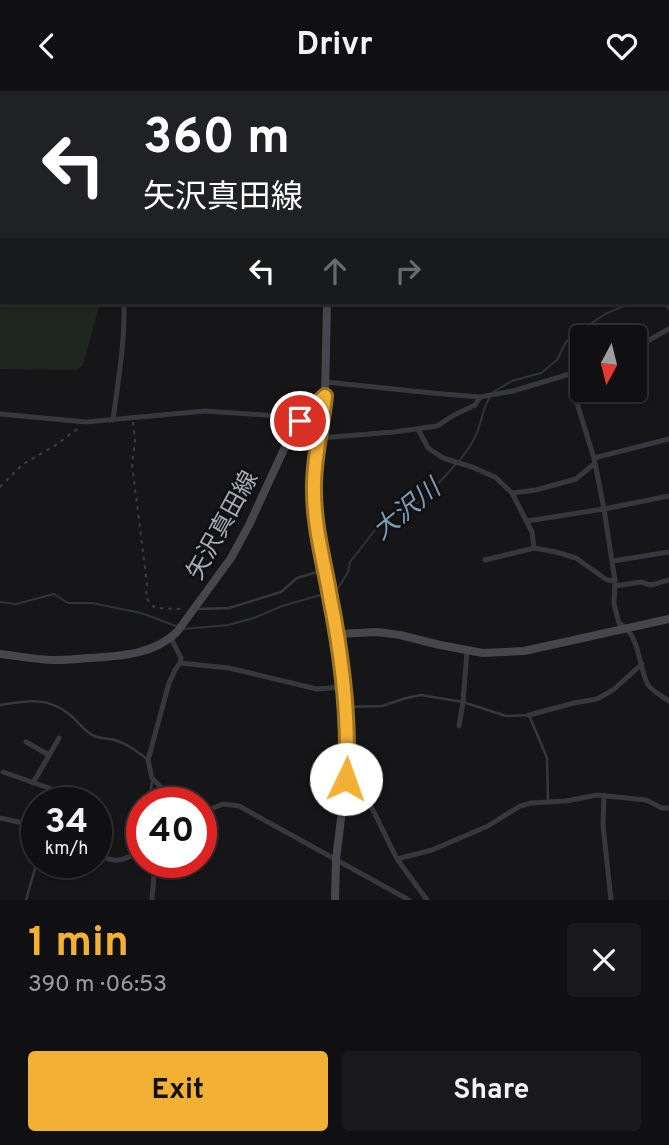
<!DOCTYPE html>
<html lang="en">
<head>
<meta charset="utf-8">
<style>
  :root { --surface:#101012; --page:#19191b; --text:#f1f3f6; --muted:#9c9d9f; --line:#303032; --accent:#f2b134 }
  body { margin:0; font-family:Overpass,"Noto Sans JP",sans-serif; background:var(--page); color:var(--text); height:100vh; display:flex; flex-direction:column; font-size:26px; white-space:nowrap }
  * { box-sizing:border-box; margin:0 }
  p { font-size:23px; color:var(--muted) }
  .icon { flex:none; width:38px; height:38px; fill:none; stroke:currentColor; stroke-width:2; stroke-linecap:round; stroke-linejoin:round }
  .map { position:relative; height:809px; overflow:hidden }
  .sheet { display:flex; flex-direction:column; background:var(--surface); flex:1 }
  .sheet>* { flex:none }
  .guide { position:absolute; left:0px; top:0px; width:670px; height:214px; box-shadow:0 2px 5px #0004,0 0 0 2px var(--line); background:#202124; color:#fff; overflow:hidden }
  .needle { width:46px; rotate:187deg }
  .fabs { position:absolute; left:570px; top:234px; display:grid; gap:14px }
  .fabs a { display:grid; place-items:center; width:77px; height:77px; border-radius:7px; background:var(--surface); box-shadow:0 2px 5px #0004,0 0 0 2px var(--line); font-size:35px }
  .speed { position:absolute; left:21px; top:696px; display:flex; gap:14px; font-size:35px; font-weight:700; text-align:center }
  .speed>* { display:grid; place-content:center; width:91px; height:91px; border-radius:50%; background:var(--surface); box-shadow:0 2px 5px #0004,0 0 0 2px var(--line); line-height:1 }
  .speed small { font-size:18px; font-weight:400 }
  .speed .limit { border:10px solid #d22; background:#fff; color:#111 }
  .pin { position:absolute; display:grid; place-items:center; width:60px; height:60px; color:#fff; margin:-30px; border:4px solid #fff; border-radius:50%; box-shadow:0 2px 7px #0007 }
  .me { position:absolute; width:77px; margin:-38px; rotate:3deg; stroke-linejoin:round; filter:drop-shadow(0 0 5px #0008) }
  .turn { display:flex; align-items:center; gap:24px; height:147px; padding:0 28px; font-size:32px }
  .turn .icon { width:91px; height:91px; stroke-width:2.5 }
  .turn b { display:block; font-size:49px; line-height:60px }
  .lanes { display:flex; align-items:center; height:66px; padding:0 28px; background:#0003; justify-content:center; gap:35px; direction:ltr }
  .lanes .off { opacity:.35 }
  .round { display:grid; place-items:center; flex:none; width:74px; height:74px; border-radius:7px; background:var(--page) }
  .head { display:flex; align-items:center; justify-content:space-between; height:119px; padding:0 28px }
  h1 { font-size:42px; font-weight:700; line-height:52px; color:var(--accent) }
  .action { display:flex; gap:14px; margin-top:auto; padding:14px 28px }
  .action a { flex:1; height:80px; border-radius:7px; background:var(--accent); color:#111; font-size:28px; font-weight:700; line-height:80px; text-align:center }
  .action a+a { background:var(--page); color:var(--text) }
  header { display:flex; justify-content:space-between; align-items:center; height:91px; padding:0 28px; background:var(--surface); font-size:32px; font-weight:700 }
  .map>svg:first-child { display:block }
  .green { fill:#1e261f }
  .lines { fill:none; stroke-linecap:round; stroke-linejoin:round }
  .stream { stroke:#2c353c; stroke-width:2 }
  .path { stroke:#3d3f44; stroke-width:2; stroke-dasharray:3.5 5; stroke-linecap:butt }
  .lane { stroke:#37383d; stroke-width:2.5 }
  .street { stroke:#37383d; stroke-width:5 }
  .secondary { stroke:#45474d; stroke-width:8 }
  .route-casing { stroke:#9d7322; stroke-width:18 }
  .route { stroke:#f2b134; stroke-width:12 }
  .labels { text-anchor:middle; stroke-width:6; stroke-linejoin:round; paint-order:stroke }
  .street-label { font-size:24px; fill:#a8adb8; stroke:#111113 }
  .water-label { font-size:26px; font-style:italic; fill:#7f9bb3; stroke:#111113 }
</style>
</head>
<body>
<header><svg class="icon" aria-label="back" viewBox="0 0 24 24"><path d="M15 5l-7 7 7 7"/></svg>Drivr<svg class="icon" aria-label="heart" viewBox="0 0 24 24"><path d="M12 20l-8-8c-3-5 5-10 8-4 3-6 11-1 8 4z"/></svg></header>
<div class="map">
<svg width="669" height="809" viewBox="0 0 669 809">
  <rect width="100%" height="100%" fill="#161618"/>
  <path class="green" d="M 0,112 L 2,112 L 2,212 L 100,212 L 83,274 L 77,279 L 0,278 Z"/>
  <g class="lines">
    <g class="stream">
      <path d="M 668,192 L 669,192"/>
      <path d="M 493,301 L 512,290 L 541,282 L 557,269 L 566,251 L 576,242 L 607,222 L 631,212"/>
      <path d="M 460,369 C 468,358 476,348 480,333 C 483,323 484,315 490,306"/>
      <path d="M 337,499 L 348,481 L 350,471 L 379,434 L 425,407 L 456,373"/>
      <path d="M 0,511 L 16,513 L 54,503 L 68,512 L 92,512 L 141,522 L 176,535"/>
      <path d="M 184,538 L 228,534 L 254,527 L 282,515 L 324,503"/>
    </g>
    <g class="path">
      <path d="M 133,331 L 135,349 L 132,373 L 147,493 L 146,507 L 155,517 L 183,518"/>
      <path d="M 0,396 L 23,373 L 53,356 L 80,336"/>
    </g>
    <g class="lane">
      <path d="M 196,518 L 229,517 L 281,501 L 297,487 L 321,480"/>
      <path d="M 0,614 C 25,610 47,605 69,623 C 77,629 84,640 94,645 C 101,648 108,647 115,649 C 128,653 138,661 148,669"/>
      <path d="M 346,616 L 382,615 L 406,607 L 421,604 L 463,611 L 506,625 L 529,624 L 547,667 L 548,709"/>
      <path d="M 143,712 L 151,698 L 152,690"/>
      <path d="M 142,715 C 134,731 136,743 142,759"/>
      <path d="M 26,809 L 37,770"/>
    </g>
    <g class="street">
      <path d="M 27,0 L 28,2"/>
      <path d="M 118,0 L 119,2"/>
      <path d="M 419,0 L 419,2"/>
      <path d="M 205,2 L 205,0"/>
      <path d="M 527,2 L 528,0"/>
      <path d="M 537,2 L 537,0"/>
      <path d="M 603,2 L 603,0"/>
      <path d="M 668,4 L 669,4"/>
      <path d="M 668,33 L 669,32"/>
      <path d="M 668,126 L 669,126"/>
      <path d="M 0,178 L 2,178"/>
      <path d="M 665,212 L 669,216"/>
      <path d="M 635,257 L 669,238"/>
      <path d="M 572,283 L 577,312 L 594,367 L 604,418 L 615,490 L 614,513 L 619,532 C 640,544 638,572 647,592 C 651,600 662,605 669,610"/>
      <path d="M 326,291 L 432,302 L 480,306 L 513,300 L 583,279"/>
      <path d="M 0,323 L 86,331 L 205,320 L 279,325 L 300,330"/>
      <path d="M 113,329 C 118,290 125,252 124,212"/>
      <path d="M 418,338 L 428,357 L 443,367 L 472,376 L 495,386 L 512,402 L 532,441 L 534,457"/>
      <path d="M 320,347 L 394,341 L 437,335 L 454,324 L 475,314 L 480,306"/>
      <path d="M 594,367 L 669,348"/>
      <path d="M 512,402 L 536,399 L 576,388 L 594,373"/>
      <path d="M 527,430 L 604,418 L 669,405"/>
      <path d="M 485,469 L 534,457 L 556,461 L 576,467 L 607,489 L 615,490"/>
      <path d="M 613,470 L 669,461"/>
      <path d="M 615,495 L 641,491 L 651,494 L 669,489"/>
      <path d="M 171,547 L 181,567 L 180,572 L 175,579 L 169,592 L 148,669 L 152,687 L 176,712"/>
      <path d="M 180,572 L 229,577 L 317,598 L 344,596"/>
      <path d="M 529,624 L 574,612 L 597,608 L 613,599 L 642,573"/>
      <path d="M 459,635 L 463,611 L 467,560"/>
      <path d="M 26,651 L 49,664"/>
      <path d="M 3,681 L 49,697 L 43,712"/>
      <path d="M 346,688 L 356,689 L 361,695 L 397,768 L 427,809"/>
      <path d="M 33,692 L 59,647"/>
      <path d="M 604,704 L 603,734 L 611,809"/>
      <path d="M 201,722 L 223,713 L 239,715 L 409,809"/>
      <path d="M 0,727 L 37,735"/>
      <path d="M 96,763 C 117,773 121,770 142,760"/>
      <path d="M 397,768 L 432,759 L 488,735 L 520,715 L 531,712 L 566,710 L 597,704 L 646,709 L 662,717 L 669,717"/>
      <path d="M 149,772 L 154,783 L 152,809"/>
    </g>
    <g class="secondary">
      <path d="M 331,2 L 331,0"/>
      <path d="M 325,305 L 315,372 L 314,401 L 321,461 L 337,543 L 348,644 L 346,688 L 336,768 L 335,809"/>
      <path d="M 337,543 L 377,541 L 400,544 L 440,554 L 483,562 L 524,560 L 669,528"/>
      <path d="M 0,563 C 18,565 37,569 55,569 C 66,569 78,568 89,567 C 120,565 153,564 177,541 L 231,467 L 249,434 L 285,356 L 300,330 L 325,305 L 327,212"/>
    </g>
  </g>
  <g class="lines">
    <defs>
      <path id="route" d="M 300,330 L 325,305 C 322,336 313,368 314,400 C 314,436 324,471 330,506 C 342,566 350,627 346,688"/>
    </defs>
    <use href="#route" class="route-casing"/>
    <use href="#route" class="route"/>
  </g>
  <g class="labels">
    <g class="street-label">
      <text transform="translate(222 434) rotate(-61)" y="8">矢沢真田線</text>
    </g>
    <g class="water-label">
      <text transform="translate(406 418) rotate(-39)" y="9">大沢川</text>
    </g>
  </g>
</svg>
<div class="fabs">
<a><svg class="needle" viewBox="-14 -14 28 28"><path d="M0-13l5 13h-10z" fill="#e53935"/><path d="M0 13l5-13h-10z" fill="#9c9d9f"/></svg></a>
</div>
<div class="speed"><div>34<small>km/h</small></div><div class="limit">40</div></div>
<div class="pin" style="left:300px;top:330px;background:#d93025"><svg class="icon" aria-label="arrive" viewBox="0 0 24 24"><path d="M6 21V4h12l-3 4 3 4H6"/></svg></div>
<svg class="me" style="left:346px;top:688px" viewBox="-20 -20 40 40"><circle r="19" fill="#fff"/><path d="M0-13L10 11 0 6-10 11z" fill="#f2b134"/></svg>
<div class="guide">
<div class="turn"><svg class="icon" aria-label="left" viewBox="0 0 24 24"><path d="M17 20v-9H6M10 6l-5 5 5 5"/></svg><div><b>360 m</b>矢沢真田線</div></div>
<div class="lanes"><svg class="icon" aria-label="left" viewBox="0 0 24 24"><path d="M17 20v-9H6M10 6l-5 5 5 5"/></svg><svg class="icon off" aria-label="ahead" viewBox="0 0 24 24"><path d="M12 20V5M6 11l6-6 6 6"/></svg><svg class="icon off" aria-label="right" viewBox="0 0 24 24"><path d="M7 20v-9h11M14 6l5 5-5 5"/></svg></div>
</div>
</div>
<section class="sheet">
<div class="head"><div><h1>1 min</h1><p>390 m · 06:53</p></div><a class="round"><svg class="icon" aria-label="close" viewBox="0 0 24 24"><path d="M6 6l12 12M18 6L6 18"/></svg></a></div>
<div class="action"><a>Exit</a><a>Share</a></div>
</section>
</body>
</html>
